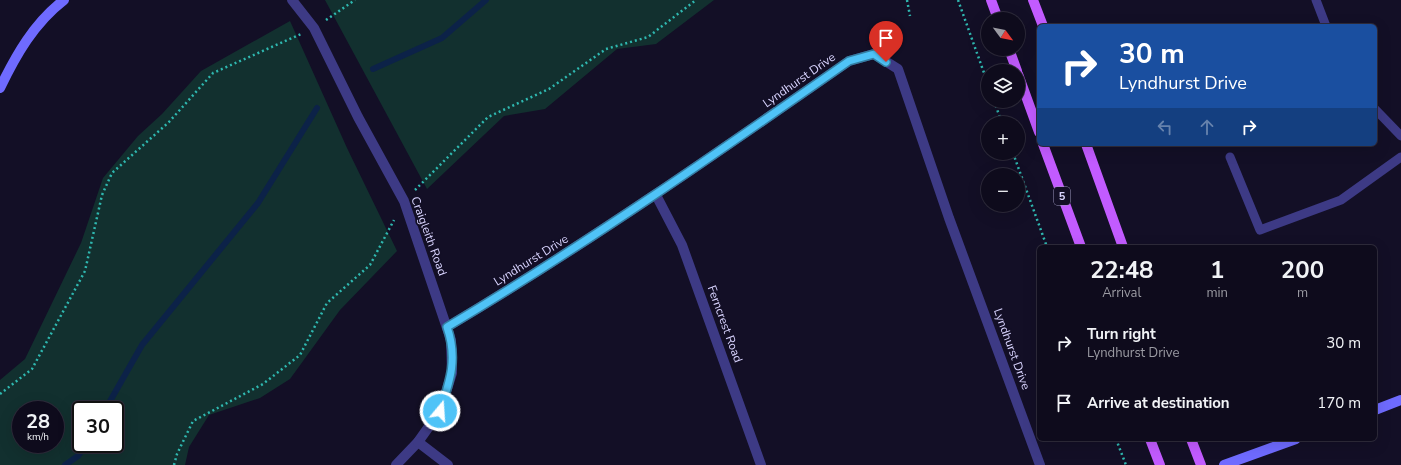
<!DOCTYPE html>
<html lang="en">
<head>
<meta charset="utf-8">
<style>
  :root { --surface:#0e0b1c; --page:#1c1929; --text:#f1f3f6; --muted:#9b9ba3; --line:#2e2b3b }
  body { margin:0; font-family:"Nunito Sans",sans-serif; background:var(--page); color:var(--text); height:100vh; display:flex; flex-direction:column; font-size:15px; white-space:nowrap }
  * { box-sizing:border-box; margin:0 }
  p { font-size:13px; color:var(--muted) }
  .icon { flex:none; width:22px; height:22px; fill:none; stroke:currentColor; stroke-width:2; stroke-linecap:round; stroke-linejoin:round }
  .map { position:relative; flex:1; overflow:hidden }
  .drawer { position:absolute; left:1037px; top:245px; width:340px; height:196px; display:flex; flex-direction:column; background:var(--surface); border-radius:6px; box-shadow:0 4px 16px #0002,0 0 0 1px var(--line) }
  .drawer>* { flex:none }
  .hud { position:absolute; left:1037px; top:24px; width:340px; height:122px; border-radius:6px; box-shadow:0 4px 16px #0002,0 0 0 1px var(--line); background:#1a4fa0; color:#fff; overflow:hidden }
  .needle { width:26px; rotate:122deg }
  .buttons { position:absolute; left:981px; top:12px; display:grid; gap:8px }
  .buttons a { display:grid; place-items:center; width:44px; height:44px; border-radius:50%; background:var(--surface); box-shadow:0 4px 16px #0002,0 0 0 1px var(--line); font-size:20px }
  .speed { position:absolute; left:12px; top:401px; display:flex; gap:8px; font-size:20px; font-weight:700; text-align:center }
  .speed>* { display:grid; place-content:center; width:52px; height:52px; border-radius:50%; background:var(--surface); box-shadow:0 4px 16px #0002,0 0 0 1px var(--line); line-height:1 }
  .speed small { font-size:10px; font-weight:400 }
  .speed .limit { border:2px solid #111; border-radius:6px; background:#fff; color:#111 }
  .pin { position:absolute; display:grid; place-items:center; width:34px; height:34px; color:#fff; margin:-41px -17px; border-radius:50% 50% 50% 0; rotate:-45deg; box-shadow:0 0 4px #0007 }
  .pin .icon { rotate:45deg }
  .me { position:absolute; width:44px; margin:-22px; rotate:18deg; stroke-linejoin:round; filter:drop-shadow(0 0 3px #0008) }
  .turn { display:flex; align-items:center; gap:14px; height:84px; padding:0 16px; font-size:18px }
  .turn .icon { width:52px; height:52px; stroke-width:2.5 }
  .turn b { display:block; font-size:28px; line-height:34px }
  .lanes { display:flex; align-items:center; height:38px; padding:0 16px; background:#0003; justify-content:center; gap:20px; direction:ltr }
  .lanes .off { opacity:.35 }
  .eta { display:flex; justify-content:space-evenly; align-items:center; height:68px; text-align:center }
  .eta b { font-size:24px; font-weight:700; line-height:28px }
  ul { padding:0; list-style:none }
  li { display:flex; align-items:center; gap:12px; height:60px; padding:0 16px }
  li div { flex:1 }
  li b { display:block; font-size:15px }
  li em { font-style:normal }
  .map>svg:first-child { display:block }
  .green { fill:#12302f; fill-rule:evenodd }
  .lines { fill:none; stroke-linecap:round; stroke-linejoin:round }
  .stream { stroke:#0c2248; stroke-width:6 }
  .path { stroke:#2fb8b0; stroke-width:2.5; stroke-dasharray:2 3; stroke-linecap:butt }
  .lane { stroke:#3d3a85; stroke-width:9 }
  .street { stroke:#3d3a85; stroke-width:10 }
  .secondary { stroke:#6f6bff; stroke-width:10 }
  .primary { stroke:#c25bff; stroke-width:10 }
  .route-casing { stroke:#337fa1; stroke-width:10 }
  .route { stroke:#4fc3f7; stroke-width:7 }
  .labels { text-anchor:middle; stroke-width:3.5; stroke-linejoin:round; paint-order:stroke }
  .shield { fill:#130f26; stroke:#9e99be; stroke-width:1 }
  .shield-label { font-size:11px; font-weight:bold; fill:#d9d4ff }
  .street-label { font-size:12px; fill:#d9d4ff; stroke:#130f26 }
</style>
</head>
<body>
<div class="map">
<svg width="1401" height="465" viewBox="0 0 1401 465">
  <rect width="100%" height="100%" fill="#130f26"/>
  <g class="green">
    <path d="M 325,0 L 714,0 L 656,44 L 617,49 L 545,109 L 504,116 L 427,189 Z"/>
    <path d="M 290,21 L 347,148 L 397,251 L 340,310 L 290,379 L 260,398 L 209,415 L 189,447 L 185,465 L 0,465 L 0,380 L 25,359 L 81,243 L 103,178 L 138,136 L 162,114 L 201,71 ZM 21,410 L 55,410 L 55,444 L 21,444 ZM 81,410 L 115,410 L 115,444 L 81,444 Z"/>
  </g>
  <g class="lines">
    <g class="stream">
      <path d="M 373,69 L 442,38 L 486,0"/>
      <path d="M 105,410 L 142,345 L 258,203 L 317,108"/>
      <path d="M 65,465 L 78,456 L 86,444"/>
    </g>
    <g class="path">
      <path d="M 907,0 L 910,16"/>
      <path d="M 958,0 L 988,84"/>
      <path d="M 326,20 L 355,0"/>
      <path d="M 994,101 L 1002,123"/>
      <path d="M 1013,153 L 1047,247"/>
      <path d="M 415,190 L 488,117 L 549,89 L 606,49 L 648,37 L 696,0"/>
      <path d="M 0,394 L 32,369 L 85,271 L 102,195 L 112,173 L 169,122 L 213,73 L 301,34"/>
      <path d="M 1116,439 L 1126,465"/>
      <path d="M 174,465 L 177,454 L 193,421 L 263,384 L 300,355 L 327,303 L 370,265 L 394,220"/>
    </g>
    <g class="lane">
      <path d="M 1316,0 L 1326,26"/>
      <path d="M 1375,109 L 1401,136"/>
      <path d="M 1230,157 L 1260,230 L 1341,200 L 1401,157"/>
    </g>
    <g class="street">
      <path d="M 292,0 L 314,28 L 358,117 L 404,201 L 451,340 L 452,373 L 440,411 L 418,442 L 396,465"/>
      <path d="M 656,195 L 682,245 L 761,465"/>
      <path d="M 447,327 C 585,245 717,153 849,61 L 874,54 L 898,69 L 949,218 L 1040,465"/>
      <path d="M 418,442 L 448,465"/>
    </g>
    <g class="secondary">
      <path d="M 0,88 C 16,55 34,23 64,0"/>
      <path d="M 1375,410 L 1401,400"/>
      <path d="M 1224,465 L 1296,439"/>
    </g>
    <g class="primary">
      <path d="M 991,0 L 998,19"/>
      <path d="M 1033,0 L 1043,26"/>
      <path d="M 1009,49 L 1017,71"/>
      <path d="M 1018,74 L 1039,132"/>
      <path d="M 1043,144 L 1081,247"/>
      <path d="M 1086,144 L 1123,247"/>
      <path d="M 1150,439 L 1160,465"/>
      <path d="M 1191,439 L 1201,465"/>
    </g>
  </g>
  <g class="lines">
    <defs>
      <path id="route" d="M 440,411 C 450,381 458,359 447,327 C 585,245 717,153 849,61 L 874,54 L 886,62"/>
    </defs>
    <use href="#route" class="route-casing"/>
    <use href="#route" class="route"/>
  </g>
  <g class="labels">
    <rect class="shield" x="1054" y="187" width="16" height="18" rx="3"/>
    <g class="shield-label">
      <text x="1062" y="200">5</text>
    </g>
    <g class="street-label">
      <text transform="translate(799 80) rotate(-35)" y="4">Lyndhurst Drive</text>
      <text transform="translate(429 236) rotate(70)" y="4">Craigleith Road</text>
      <text transform="translate(531 260) rotate(-32)" y="4">Lyndhurst Drive</text>
      <text transform="translate(725 324) rotate(70)" y="4">Ferncrest Road</text>
      <text transform="translate(1012 349) rotate(70)" y="4">Lyndhurst Drive</text>
    </g>
  </g>
</svg>
<div class="buttons">
<a><svg class="needle" viewBox="-14 -14 28 28"><path d="M0-13l5 13h-10z" fill="#e53935"/><path d="M0 13l5-13h-10z" fill="#9b9ba3"/></svg></a>
<a><svg class="icon" aria-label="layers" viewBox="0 0 24 24"><path d="M12 4l9 5-9 5-9-5zM3 14l9 5 9-5"/></svg></a>
<a>+</a>
<a>−</a>
</div>
<div class="speed"><div>28<small>km/h</small></div><div class="limit">30</div></div>
<div class="pin" style="left:886px;top:62px;background:#d93025"><svg class="icon" aria-label="arrive" viewBox="0 0 24 24"><path d="M6 21V4h12l-3 4 3 4H6"/></svg></div>
<svg class="me" style="left:440px;top:411px" viewBox="-20 -20 40 40"><circle r="17" fill="#4fc3f7" stroke="#fff" stroke-width="3"/><path d="M0-11L8 9 0 5-8 9z" fill="#fff"/></svg>
<div class="hud">
<div class="turn"><svg class="icon" aria-label="right" viewBox="0 0 24 24"><path d="M7 20v-9h11M14 6l5 5-5 5"/></svg><div><b>30 m</b>Lyndhurst Drive</div></div>
<div class="lanes"><svg class="icon off" aria-label="left" viewBox="0 0 24 24"><path d="M17 20v-9H6M10 6l-5 5 5 5"/></svg><svg class="icon off" aria-label="ahead" viewBox="0 0 24 24"><path d="M12 20V5M6 11l6-6 6 6"/></svg><svg class="icon" aria-label="right" viewBox="0 0 24 24"><path d="M7 20v-9h11M14 6l5 5-5 5"/></svg></div>
</div>
<section class="drawer">
<div class="eta">
<div><b>22:48</b><p>Arrival</p></div>
<div><b>1</b><p>min</p></div>
<div><b>200</b><p>m</p></div>
</div>
<ul>
<li><svg class="icon" aria-label="right" viewBox="0 0 24 24"><path d="M7 20v-9h11M14 6l5 5-5 5"/></svg><div><b>Turn right</b><p>Lyndhurst Drive</p></div><em>30 m</em></li>
<li><svg class="icon" aria-label="arrive" viewBox="0 0 24 24"><path d="M6 21V4h12l-3 4 3 4H6"/></svg><div><b>Arrive at destination</b></div><em>170 m</em></li>
</ul>
</section>
</div>
</body>
</html>
